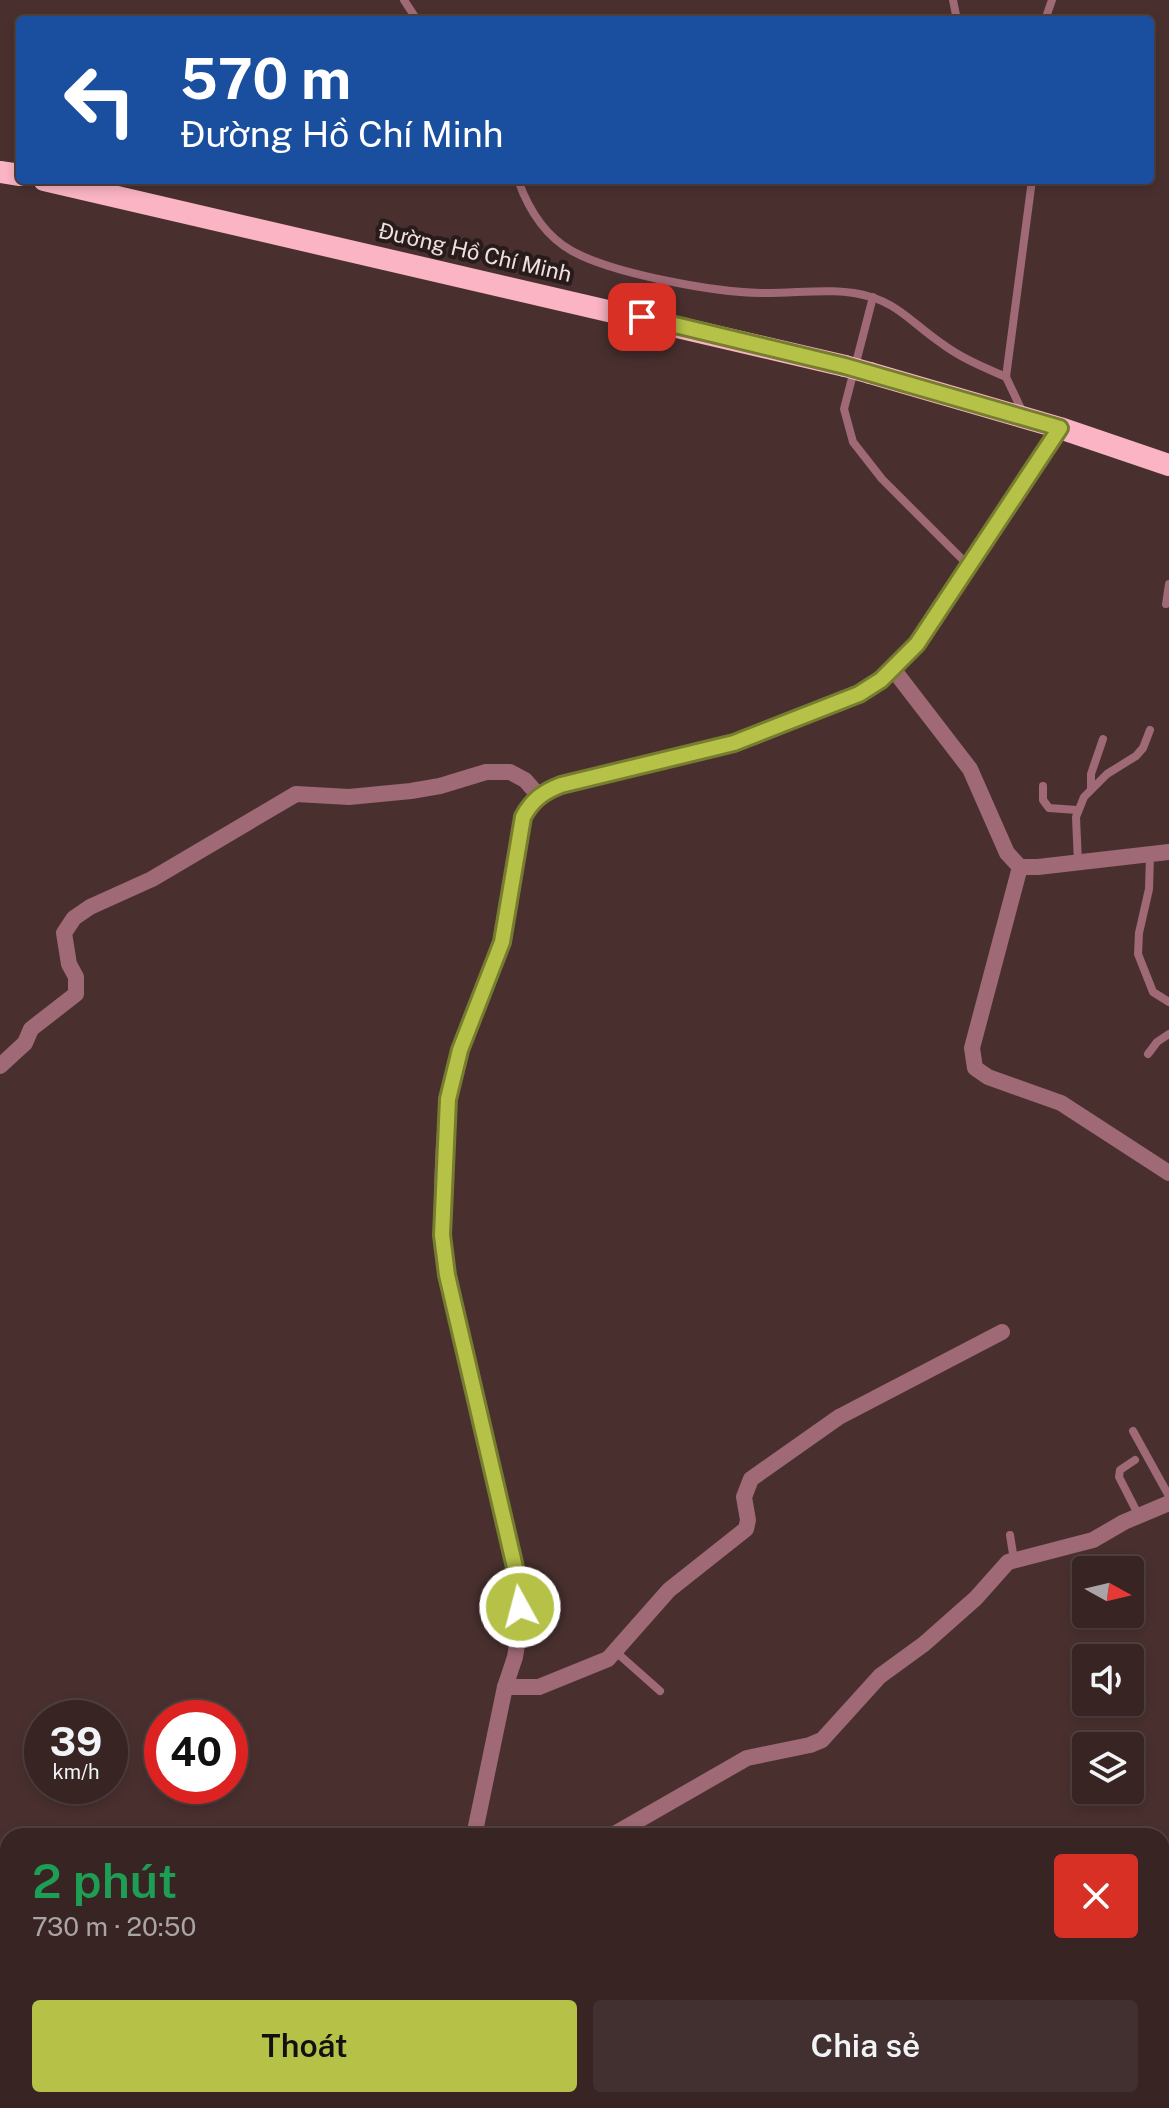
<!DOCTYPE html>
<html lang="vi">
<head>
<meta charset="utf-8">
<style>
  :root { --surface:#372423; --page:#423030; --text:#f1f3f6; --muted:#aaa4a6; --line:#514141; --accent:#b6c148 }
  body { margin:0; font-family:"Public Sans",sans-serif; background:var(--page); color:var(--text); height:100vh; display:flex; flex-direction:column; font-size:30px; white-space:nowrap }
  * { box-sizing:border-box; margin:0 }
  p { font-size:26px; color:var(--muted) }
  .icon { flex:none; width:44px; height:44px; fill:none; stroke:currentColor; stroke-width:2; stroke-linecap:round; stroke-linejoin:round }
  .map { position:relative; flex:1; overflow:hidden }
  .panel { position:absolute; left:0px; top:1828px; width:1170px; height:280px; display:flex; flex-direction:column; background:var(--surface); border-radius:24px 24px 0 0; box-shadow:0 4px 12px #0003,0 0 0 2px var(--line) }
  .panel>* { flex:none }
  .top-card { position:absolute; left:16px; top:16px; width:1138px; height:168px; border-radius:8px; box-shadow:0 4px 12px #0003,0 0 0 2px var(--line); background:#1a4fa0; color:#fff; overflow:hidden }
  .needle { width:52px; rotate:98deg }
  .buttons { position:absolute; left:1072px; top:1556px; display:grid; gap:16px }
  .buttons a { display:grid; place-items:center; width:72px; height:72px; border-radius:8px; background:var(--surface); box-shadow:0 4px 12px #0003,0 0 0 2px var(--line); font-size:40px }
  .speed { position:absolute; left:24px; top:1700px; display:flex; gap:16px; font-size:40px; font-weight:700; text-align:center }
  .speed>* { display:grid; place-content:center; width:104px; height:104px; border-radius:50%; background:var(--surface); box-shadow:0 4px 12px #0003,0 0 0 2px var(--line); line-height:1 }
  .speed small { font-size:20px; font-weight:400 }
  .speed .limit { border:12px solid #d22; background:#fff; color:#111 }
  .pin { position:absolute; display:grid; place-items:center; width:68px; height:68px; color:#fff; margin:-34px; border-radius:16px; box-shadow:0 4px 12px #0006 }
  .me { position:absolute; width:88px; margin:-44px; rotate:353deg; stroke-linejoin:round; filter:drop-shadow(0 0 6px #0008) }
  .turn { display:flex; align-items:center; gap:28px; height:168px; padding:0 32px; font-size:36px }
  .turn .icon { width:104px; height:104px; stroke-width:2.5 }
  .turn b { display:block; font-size:56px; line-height:68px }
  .round { display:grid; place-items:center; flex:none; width:84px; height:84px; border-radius:8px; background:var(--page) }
  .headline { display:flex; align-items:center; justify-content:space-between; height:136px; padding:0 32px }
  h1 { font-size:48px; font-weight:600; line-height:60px; color:#1e9e55 }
  .cta { display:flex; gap:16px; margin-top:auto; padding:16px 32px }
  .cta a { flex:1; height:92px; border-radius:8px; background:var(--accent); color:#111; font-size:32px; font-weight:600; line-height:92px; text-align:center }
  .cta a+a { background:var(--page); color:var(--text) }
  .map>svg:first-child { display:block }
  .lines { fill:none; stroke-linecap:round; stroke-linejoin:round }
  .service { stroke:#9f6976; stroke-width:8 }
  .minor { stroke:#9f6976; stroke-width:16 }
  .tertiary { stroke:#9f6976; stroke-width:16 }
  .trunk { stroke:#fab4c4; stroke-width:22 }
  .trunk-bridge { stroke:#fab4c4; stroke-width:22 }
  .route-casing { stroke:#767d2f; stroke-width:20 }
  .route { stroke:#b6c148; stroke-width:14 }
  .labels { text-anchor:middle; stroke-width:8; stroke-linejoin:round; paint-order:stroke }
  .street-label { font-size:22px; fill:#efdfdd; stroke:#271c1b }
</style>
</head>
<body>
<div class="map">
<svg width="1169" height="2108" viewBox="0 0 1169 2108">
  <rect width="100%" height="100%" fill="#49302f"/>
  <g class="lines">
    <g class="service">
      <path d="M 404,0 L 417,20"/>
      <path d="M 953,0 L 957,20"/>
      <path d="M 1045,20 L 1052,0"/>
      <path d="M 518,180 C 528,208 545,236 572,251 C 614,274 713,292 761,293 C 797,294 836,286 871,297 C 899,305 917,327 941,343 C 961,358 983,367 1006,377"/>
      <path d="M 873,297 L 844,409 L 853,442 L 882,479 L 968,565"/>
      <path d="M 1023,413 L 1006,377 L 1032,180"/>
      <path d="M 1166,604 L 1169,584"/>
      <path d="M 1043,786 L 1043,800 L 1049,808 L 1077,810"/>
      <path d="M 1091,788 L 1091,774 L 1103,739"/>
      <path d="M 1150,855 L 1149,889 L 1139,933 L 1138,954 L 1153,992 L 1169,1002"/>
      <path d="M 1078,863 L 1076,817 L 1084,797 L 1107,774 L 1136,756 L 1143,748 L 1150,730"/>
      <path d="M 1148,1054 L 1157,1042 L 1169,1034"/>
      <path d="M 1133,1431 L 1169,1496"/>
      <path d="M 1135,1460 L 1120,1470 L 1119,1477 L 1139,1516"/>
      <path d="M 1010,1535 L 1014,1560"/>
      <path d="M 616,1652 L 660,1691"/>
      <path d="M 1162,2023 L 1169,2014"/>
      <path d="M 1162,2060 L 1169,2079"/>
      <path d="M 905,2100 L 906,2108"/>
    </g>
    <g class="minor">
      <path d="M 893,669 L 970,769 L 1007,853 L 1020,867 L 1038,867 L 1169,852"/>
      <path d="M 1020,867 L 972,1048 L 975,1068 L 988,1077 L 1061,1103 L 1169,1173"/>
      <path d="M 0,1066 L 25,1043 L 31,1029 L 76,994 L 76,977 L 69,964 L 64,933 L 74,918 L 90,907 L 152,879 L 296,794 L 349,797 L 411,791 L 440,786 L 486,772 L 510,772 L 525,780 L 539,796"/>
      <path d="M 505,1687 L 539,1687 L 608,1659 L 669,1590 L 746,1529 L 748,1520 L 744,1497 L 751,1479 L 839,1417 L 1002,1332"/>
      <path d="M 611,1836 L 747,1758 L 810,1745 L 822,1740 L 880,1676 L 924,1644 L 976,1598 L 1008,1562 L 1093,1540 L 1124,1522 L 1169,1503"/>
      <path d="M 1162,2093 L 1169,2093"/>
      <path d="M 959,2108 L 1060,2100"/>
    </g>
    <g class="tertiary">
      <path d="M 474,1836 L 505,1687 L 515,1657 L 519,1633 L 517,1576 L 447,1275 C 439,1211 440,1112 460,1051 C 472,1015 492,981 501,943 C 511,902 512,859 523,817 L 529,805 L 549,789 L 754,737 L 859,694 L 881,680 L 917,644 L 1060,428"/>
      <path d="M 524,2100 L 527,2108"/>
      <path d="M 66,2108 L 79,2100"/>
    </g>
    <g class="trunk">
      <path d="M 0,172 L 20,175"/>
      <path d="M 44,180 L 845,366"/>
      <path d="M 870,373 L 1060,428 L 1169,465"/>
    </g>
    <path class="trunk-bridge" d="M 845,366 L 870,373"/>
  </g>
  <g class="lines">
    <defs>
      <path id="route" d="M 520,1607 L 517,1576 L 447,1275 L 442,1235 L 448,1099 L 460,1050 L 502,942 L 523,817 C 532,800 543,792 561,785 L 734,743 L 859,694 L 881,680 L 917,644 L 1060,428 L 845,366 L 642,317"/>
    </defs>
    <use href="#route" class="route-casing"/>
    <use href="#route" class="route"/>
  </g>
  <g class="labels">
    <g class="street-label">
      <text transform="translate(475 252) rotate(13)" y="8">Đường Hồ Chí Minh</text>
    </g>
  </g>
</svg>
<div class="buttons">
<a><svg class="needle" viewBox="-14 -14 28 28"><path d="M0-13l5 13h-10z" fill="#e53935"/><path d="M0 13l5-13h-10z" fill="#aaa4a6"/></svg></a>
<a><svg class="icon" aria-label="sound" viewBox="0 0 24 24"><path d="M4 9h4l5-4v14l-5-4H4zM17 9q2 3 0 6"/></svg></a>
<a><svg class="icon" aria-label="layers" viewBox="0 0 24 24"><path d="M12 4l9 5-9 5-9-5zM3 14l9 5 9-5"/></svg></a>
</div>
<div class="speed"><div>39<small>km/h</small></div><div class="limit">40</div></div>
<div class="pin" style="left:642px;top:317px;background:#d93025"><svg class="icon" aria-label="arrive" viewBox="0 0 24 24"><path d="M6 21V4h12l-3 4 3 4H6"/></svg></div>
<svg class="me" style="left:520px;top:1607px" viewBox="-20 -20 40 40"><circle r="17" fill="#b6c148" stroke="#fff" stroke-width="3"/><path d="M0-11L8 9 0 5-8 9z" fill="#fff"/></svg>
<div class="top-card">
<div class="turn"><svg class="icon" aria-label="left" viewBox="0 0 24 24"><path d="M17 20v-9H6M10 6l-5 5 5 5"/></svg><div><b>570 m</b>Đường Hồ Chí Minh</div></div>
</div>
<section class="panel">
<div class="headline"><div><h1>2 phút</h1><p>730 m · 20:50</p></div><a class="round" style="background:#d93025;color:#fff"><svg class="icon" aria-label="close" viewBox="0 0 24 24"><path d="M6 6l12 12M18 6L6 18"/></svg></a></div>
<div class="cta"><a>Thoát</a><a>Chia sẻ</a></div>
</section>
</div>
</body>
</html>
